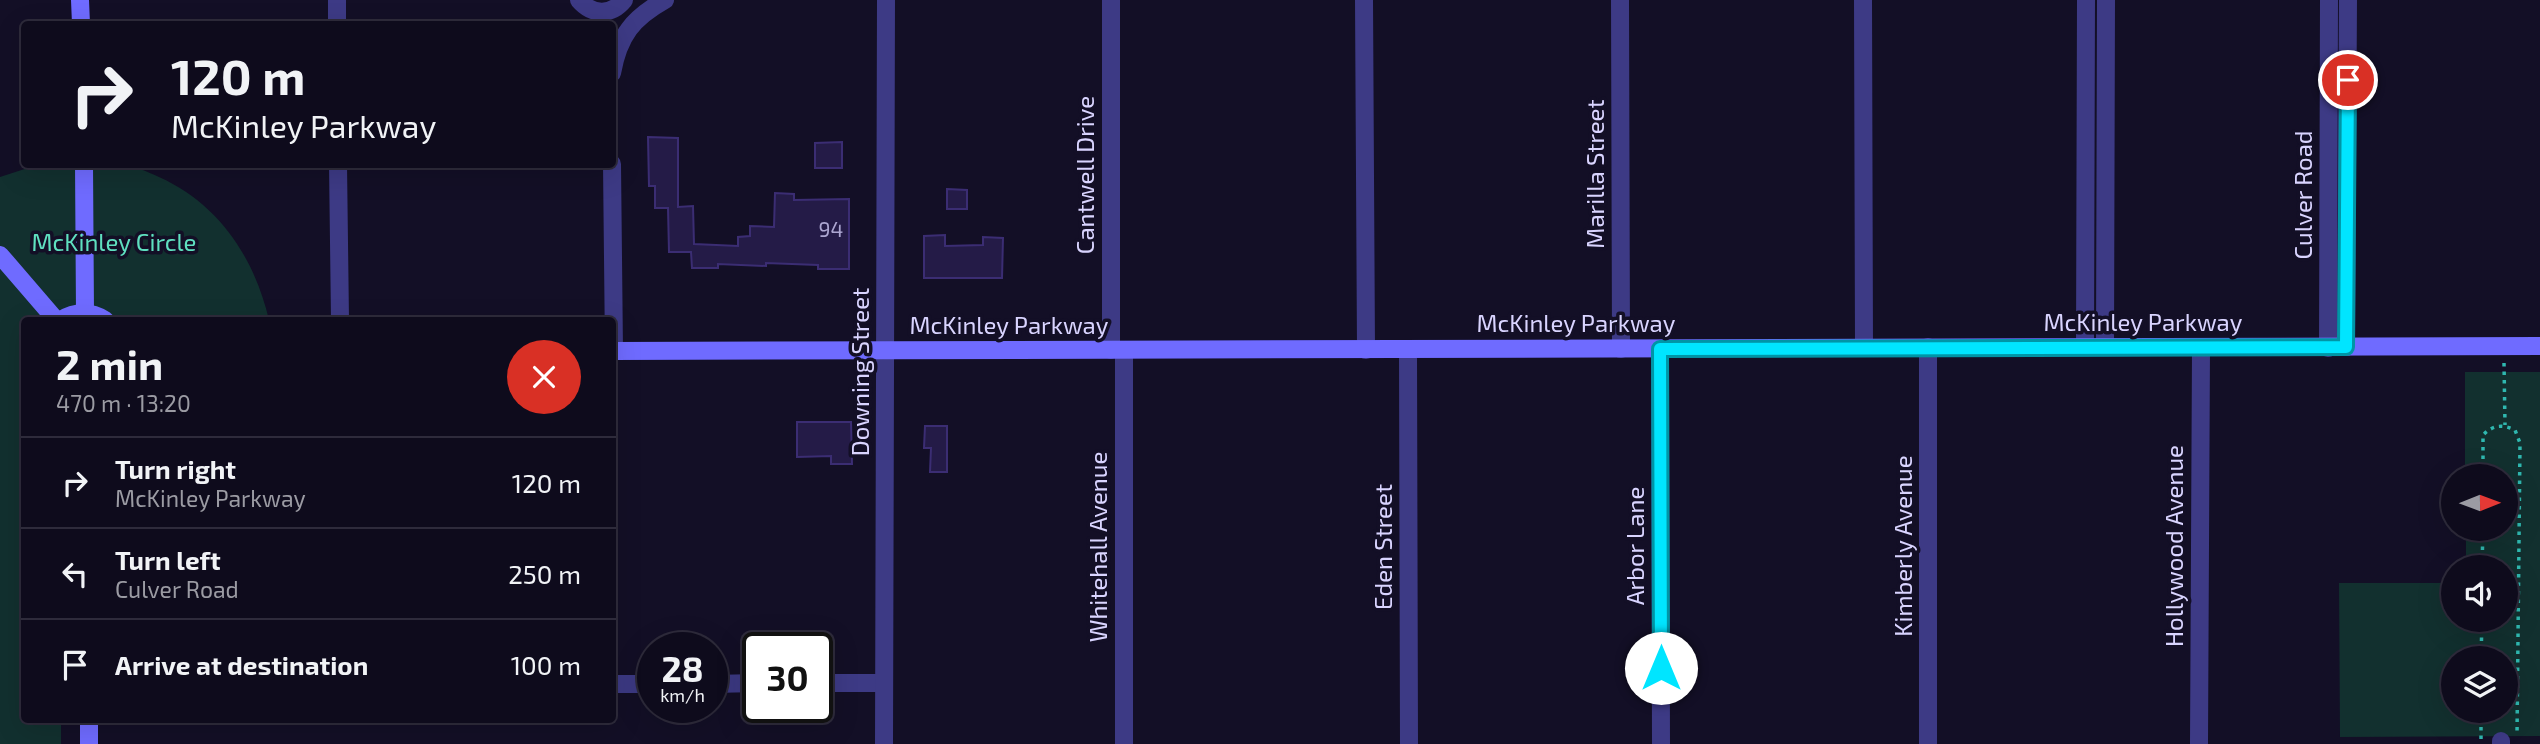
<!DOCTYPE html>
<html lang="en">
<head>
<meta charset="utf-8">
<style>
  :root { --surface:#0e0b1c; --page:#1c1929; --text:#f1f3f6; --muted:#9b9ba3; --line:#2e2b3b }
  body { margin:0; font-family:"Exo 2",sans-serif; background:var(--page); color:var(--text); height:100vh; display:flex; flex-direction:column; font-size:26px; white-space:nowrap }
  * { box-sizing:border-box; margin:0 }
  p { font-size:23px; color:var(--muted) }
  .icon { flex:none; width:38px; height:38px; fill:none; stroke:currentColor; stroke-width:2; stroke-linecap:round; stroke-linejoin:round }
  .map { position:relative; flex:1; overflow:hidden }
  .side { position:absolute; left:21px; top:317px; width:595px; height:406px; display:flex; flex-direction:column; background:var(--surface); border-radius:7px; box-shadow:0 7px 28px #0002,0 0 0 2px var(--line) }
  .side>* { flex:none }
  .banner { position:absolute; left:21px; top:21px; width:595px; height:147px; border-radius:7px; box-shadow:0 7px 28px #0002,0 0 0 2px var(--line); background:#0e0b1c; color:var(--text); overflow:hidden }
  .needle { width:46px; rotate:89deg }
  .controls { position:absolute; left:2441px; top:464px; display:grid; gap:14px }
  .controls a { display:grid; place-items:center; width:77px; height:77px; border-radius:50%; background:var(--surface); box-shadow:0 7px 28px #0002,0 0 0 2px var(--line); font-size:35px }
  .speed { position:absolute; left:637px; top:632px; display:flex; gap:14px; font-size:35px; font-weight:700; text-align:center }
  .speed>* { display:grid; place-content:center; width:91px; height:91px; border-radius:50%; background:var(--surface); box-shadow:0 7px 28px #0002,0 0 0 2px var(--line); line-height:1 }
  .speed small { font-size:18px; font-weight:400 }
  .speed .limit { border:4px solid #111; border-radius:10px; background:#fff; color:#111 }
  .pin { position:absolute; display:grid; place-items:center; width:60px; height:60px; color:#fff; margin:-30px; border:4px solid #fff; border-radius:50%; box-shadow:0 2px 7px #0007 }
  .me { position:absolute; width:77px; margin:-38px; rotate:0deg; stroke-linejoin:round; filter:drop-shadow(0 0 5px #0008) }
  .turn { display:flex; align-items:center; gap:24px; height:147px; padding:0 35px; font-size:32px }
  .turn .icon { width:91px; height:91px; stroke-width:2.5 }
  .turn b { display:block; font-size:49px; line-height:60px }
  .round { display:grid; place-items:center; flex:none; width:74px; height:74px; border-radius:37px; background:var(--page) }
  .headline { display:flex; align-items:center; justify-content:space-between; height:119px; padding:0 35px }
  h1 { font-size:42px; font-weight:700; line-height:52px }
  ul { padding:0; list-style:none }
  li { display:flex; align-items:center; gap:21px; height:91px; padding:0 35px; border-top:2px solid var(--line) }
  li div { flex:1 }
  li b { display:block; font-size:26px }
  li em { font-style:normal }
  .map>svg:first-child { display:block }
  .green { fill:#12302f; fill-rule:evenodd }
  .building { fill:#241b47; stroke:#3b2d73; stroke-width:2 }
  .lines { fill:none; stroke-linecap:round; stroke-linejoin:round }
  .path { stroke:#2fb8b0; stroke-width:3.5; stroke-dasharray:3.5 5; stroke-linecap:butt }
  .street { stroke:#3d3a85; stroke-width:18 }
  .secondary { stroke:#6f6bff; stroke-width:18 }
  .route-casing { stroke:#0095a6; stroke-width:18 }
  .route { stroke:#00e5ff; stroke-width:12 }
  .labels { text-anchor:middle; stroke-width:7; stroke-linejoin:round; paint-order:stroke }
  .number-label { font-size:21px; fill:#aca6d1 }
  .street-label { font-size:24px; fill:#d9d4ff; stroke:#130f26 }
  .park-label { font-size:24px; fill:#5fe0c0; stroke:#130f26 }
</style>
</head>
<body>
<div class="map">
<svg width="2540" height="744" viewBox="0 0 2540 744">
  <rect width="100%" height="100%" fill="#130f26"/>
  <g class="green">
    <path d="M 37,165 C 65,165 95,161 123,165 C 135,166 148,172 159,177 C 219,204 254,257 269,320 L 24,320 L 24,719 L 61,719 L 61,744 L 0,744 L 0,177 Z"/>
    <path d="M 2465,372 L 2540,372 L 2540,736 L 2340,737 L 2339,583 L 2453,583 L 2454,620 L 2506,620 L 2506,567 L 2466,567 L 2466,529 L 2506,528 L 2506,476 L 2465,476 ZM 2454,658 L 2506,658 L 2506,710 L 2454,710 Z"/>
  </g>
  <g class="building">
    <path d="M 648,137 L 678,138 L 678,207 L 693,206 L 694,244 L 738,246 L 738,237 L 750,236 L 750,226 L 774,227 L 775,193 L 794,194 L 794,200 L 849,199 L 849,269 L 818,269 L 818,265 L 766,263 L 766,266 L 718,264 L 718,268 L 692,268 L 691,252 L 669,252 L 668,208 L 655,208 L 655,186 L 649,186 Z"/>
    <path d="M 842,142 L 842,168 L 815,168 L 815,143 Z"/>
    <path d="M 947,189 L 967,190 L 967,209 L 947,209 Z"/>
    <path d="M 945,235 L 945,246 L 983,245 L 983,237 L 1003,238 L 1002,278 L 924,278 L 924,236 Z"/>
    <path d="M 797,422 L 851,422 L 852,464 L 831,464 L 831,456 L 797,457 Z"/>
    <path d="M 925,426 L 947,426 L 947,472 L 930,472 L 931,448 L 924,448 Z"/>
  </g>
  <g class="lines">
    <g class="path">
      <path d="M 2504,363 L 2505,425"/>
      <path d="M 2483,476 L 2483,435 C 2493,425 2502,424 2515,430 L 2520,443 L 2517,735"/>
      <path d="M 2482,567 L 2483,528"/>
      <path d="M 2481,658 L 2482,620"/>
      <path d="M 2481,710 L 2481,740 L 2484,740"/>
    </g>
    <g class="street">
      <path d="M 337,0 L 337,24"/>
      <path d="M 579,0 C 592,15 611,16 624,0"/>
      <path d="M 1111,0 L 1111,350"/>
      <path d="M 1364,0 L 1366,350"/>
      <path d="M 1620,0 L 1621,349"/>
      <path d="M 1863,0 L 1864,347"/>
      <path d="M 612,73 C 619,35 633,18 665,0"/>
      <path d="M 338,164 L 340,320"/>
      <path d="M 612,164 L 614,351"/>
      <path d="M 2085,346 L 2086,0"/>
      <path d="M 2105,347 L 2106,0"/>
      <path d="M 2346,347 L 2348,0"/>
      <path d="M 2328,348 L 2329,0"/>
      <path d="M 1660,349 L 1661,744"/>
      <path d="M 1408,350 L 1409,744"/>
      <path d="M 817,683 L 884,683"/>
      <path d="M 612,684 L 653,684"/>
      <path d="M 712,684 L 758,683"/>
      <path d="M 2501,741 L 2501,744"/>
      <path d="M 884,744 L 886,0"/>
      <path d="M 1124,744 L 1124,350"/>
      <path d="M 1928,744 L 1928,347"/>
      <path d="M 2199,744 L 2201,348"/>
    </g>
    <g class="secondary">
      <path d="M 80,0 L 81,24"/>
      <path d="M 84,164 L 85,313"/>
      <path d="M 0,255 L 56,320"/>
      <path d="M 61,320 C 75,311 91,311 105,320"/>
      <path d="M 612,351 L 2540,346"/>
      <path d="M 89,719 L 89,744"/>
    </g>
  </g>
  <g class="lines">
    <defs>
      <path id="route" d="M 1661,668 L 1660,349 L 2346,347 L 2348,80"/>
    </defs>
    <use href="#route" class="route-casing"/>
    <use href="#route" class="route"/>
  </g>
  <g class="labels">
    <g class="number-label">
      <text x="831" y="237">94</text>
    </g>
    <g class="street-label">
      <text transform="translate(1596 174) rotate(-90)" y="8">Marilla Street</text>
      <text transform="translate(1086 175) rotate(-90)" y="8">Cantwell Drive</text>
      <text transform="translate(2304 195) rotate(-90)" y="8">Culver Road</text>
      <text x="2143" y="331">McKinley Parkway</text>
      <text x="1576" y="332">McKinley Parkway</text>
      <text x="1009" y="334">McKinley Parkway</text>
      <text transform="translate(861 372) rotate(-90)" y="8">Downing Street</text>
      <text transform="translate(1636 546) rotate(-90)" y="8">Arbor Lane</text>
      <text transform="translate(1904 546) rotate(-90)" y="8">Kimberly Avenue</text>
      <text transform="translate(2175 546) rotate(-90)" y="8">Hollywood Avenue</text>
      <text transform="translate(1099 547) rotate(-90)" y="8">Whitehall Avenue</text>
      <text transform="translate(1384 547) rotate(-90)" y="8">Eden Street</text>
    </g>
    <g class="park-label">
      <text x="114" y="251">McKinley Circle</text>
    </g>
  </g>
</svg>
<div class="controls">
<a><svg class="needle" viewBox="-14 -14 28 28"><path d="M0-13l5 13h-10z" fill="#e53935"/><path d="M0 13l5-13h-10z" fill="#9b9ba3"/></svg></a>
<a><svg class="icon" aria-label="sound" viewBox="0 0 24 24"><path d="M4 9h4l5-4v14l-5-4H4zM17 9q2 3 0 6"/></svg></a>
<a><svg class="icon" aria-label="layers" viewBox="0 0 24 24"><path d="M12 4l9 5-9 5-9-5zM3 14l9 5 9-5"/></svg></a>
</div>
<div class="speed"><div>28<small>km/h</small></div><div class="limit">30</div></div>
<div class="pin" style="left:2348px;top:80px;background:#d93025"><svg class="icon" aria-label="arrive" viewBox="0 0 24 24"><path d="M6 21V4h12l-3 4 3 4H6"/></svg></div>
<svg class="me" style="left:1661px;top:668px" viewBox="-20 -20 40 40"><circle r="19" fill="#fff"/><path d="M0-13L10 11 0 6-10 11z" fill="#00e5ff"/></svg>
<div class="banner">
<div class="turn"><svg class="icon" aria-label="right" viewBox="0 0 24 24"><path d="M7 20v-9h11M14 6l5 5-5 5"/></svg><div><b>120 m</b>McKinley Parkway</div></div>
</div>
<section class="side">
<div class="headline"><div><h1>2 min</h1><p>470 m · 13:20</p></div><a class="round" style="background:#d93025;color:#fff"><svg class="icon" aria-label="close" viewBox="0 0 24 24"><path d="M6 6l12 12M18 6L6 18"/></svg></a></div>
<ul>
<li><svg class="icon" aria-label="right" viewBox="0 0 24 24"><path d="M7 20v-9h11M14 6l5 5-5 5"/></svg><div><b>Turn right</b><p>McKinley Parkway</p></div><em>120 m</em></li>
<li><svg class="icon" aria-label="left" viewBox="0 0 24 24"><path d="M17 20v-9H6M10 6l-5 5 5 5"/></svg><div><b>Turn left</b><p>Culver Road</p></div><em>250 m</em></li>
<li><svg class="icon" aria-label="arrive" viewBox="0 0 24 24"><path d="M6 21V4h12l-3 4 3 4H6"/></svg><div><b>Arrive at destination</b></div><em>100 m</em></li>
</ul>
</section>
</div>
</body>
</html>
